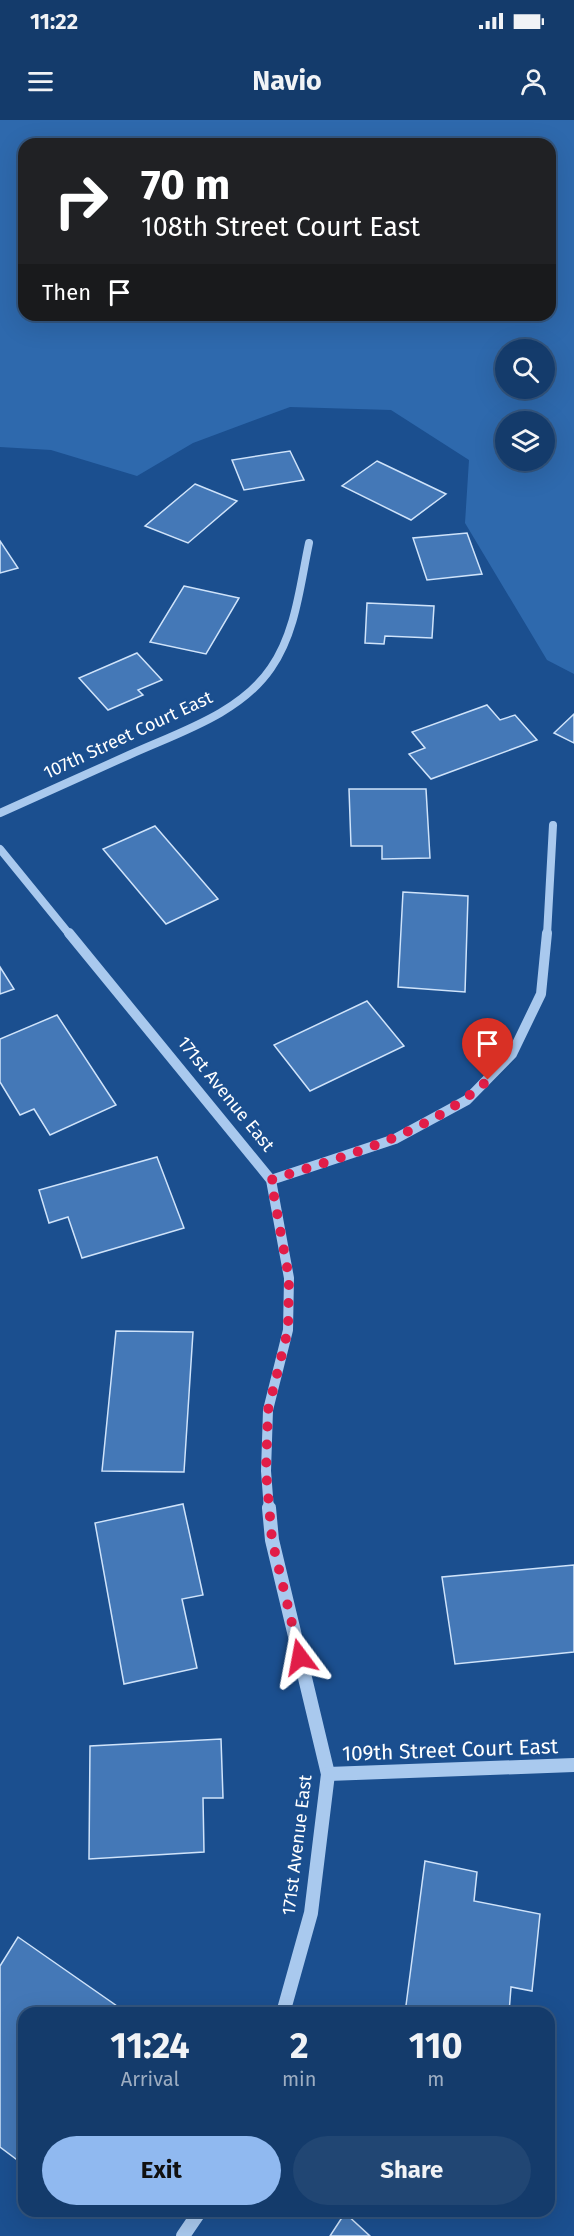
<!DOCTYPE html>
<html lang="en">
<head>
<meta charset="utf-8">
<style>
  :root { --surface:#143b6b; --page:#214673; --text:#f1f3f6; --muted:#9dadc1; --line:#33557e; --accent:#90b9f0 }
  body { margin:0; font-family:"Fira Sans",sans-serif; background:var(--page); color:var(--text); height:100vh; display:flex; flex-direction:column; font-size:22px; white-space:nowrap }
  * { box-sizing:border-box; margin:0 }
  p { font-size:20px; color:var(--muted) }
  .icon { flex:none; width:33px; height:33px; fill:none; stroke:currentColor; stroke-width:2; stroke-linecap:round; stroke-linejoin:round }
  .map { position:relative; flex:1; overflow:hidden }
  .drawer { position:absolute; left:18px; top:1887px; width:537px; height:210px; display:flex; flex-direction:column; background:var(--surface); border-radius:18px; box-shadow:0 6px 24px #0002,0 0 0 2px var(--line) }
  .drawer>* { flex:none }
  .guide { position:absolute; left:18px; top:18px; width:538px; height:183px; border-radius:18px; box-shadow:0 6px 24px #0002,0 0 0 2px var(--line); background:#202124; color:#fff; overflow:hidden }
  .tools { position:absolute; left:495px; top:219px; display:grid; gap:12px }
  .tools a { display:grid; place-items:center; width:60px; height:60px; border-radius:50%; background:var(--surface); box-shadow:0 6px 24px #0002,0 0 0 2px var(--line); font-size:30px }
  .pin { position:absolute; display:grid; place-items:center; width:51px; height:51px; color:#fff; margin:-62px -26px; border-radius:50% 50% 50% 0; rotate:-45deg; box-shadow:0 0 6px #0007 }
  .pin .icon { rotate:45deg }
  .me { position:absolute; width:66px; margin:-33px; rotate:347deg; stroke-linejoin:round; filter:drop-shadow(0 0 4px #0008) }
  .turn { display:flex; align-items:center; gap:21px; height:126px; padding:0 24px; font-size:27px }
  .turn .icon { width:78px; height:78px; stroke-width:2.5 }
  .turn b { display:block; font-size:42px; line-height:51px }
  .then { display:flex; align-items:center; height:57px; padding:0 24px; background:#0003; gap:12px; font-size:22px }
  .eta { display:flex; justify-content:space-evenly; align-items:center; height:102px; text-align:center }
  .eta b { font-size:36px; font-weight:700; line-height:42px }
  .cta { display:flex; gap:12px; margin-top:auto; padding:12px 24px }
  .cta a { flex:1; height:69px; border-radius:36px; background:var(--accent); color:#111; font-size:24px; font-weight:700; line-height:69px; text-align:center }
  .cta a+a { background:var(--page); color:var(--text) }
  .status { display:flex; justify-content:space-between; align-items:center; height:42px; padding:0 30px; background:var(--surface); direction:ltr }
  .status svg { height:16px; fill:currentColor }
  header { display:flex; justify-content:space-between; align-items:center; height:78px; padding:0 24px; background:var(--surface); font-size:27px; font-weight:700 }
  .map>svg:first-child { display:block }
  .green { fill:#2e69ad; fill-rule:evenodd }
  .building { fill:#4478b7; stroke:#cfe3fa; stroke-width:1.5 }
  .lines { fill:none; stroke-linecap:round; stroke-linejoin:round }
  .minor-far2 { stroke:#a9c9ee; stroke-width:8 }
  .minor-far1 { stroke:#a9c9ee; stroke-width:10 }
  .minor { stroke:#a9c9ee; stroke-width:14 }
  .route { stroke:#e11d48; stroke-width:10; stroke-dasharray:0 18 }
  .labels { text-anchor:middle; stroke-width:4.5; stroke-linejoin:round; paint-order:stroke }
  .street-label { font-size:18px; fill:#fff; stroke:#1b4f8f }
  .near-street-label { font-size:21px; fill:#fff; stroke:#1b4f8f }
</style>
</head>
<body>
<div class="status"><b>11:22</b><svg viewBox="0 0 49 12"><path d="M0 12V9h3v3zM5 12V6h3v6zM10 12V3h3v9zM15 12V0h3v12zM26 1h20v11H26zM47 4h2v5h-2z"/></svg></div>
<header><svg class="icon" aria-label="menu" viewBox="0 0 24 24"><path d="M4 6h16M4 12h16M4 18h16"/></svg>Navio<svg class="icon" aria-label="person" viewBox="0 0 24 24"><circle cx="12" cy="8" r="4"/><path d="M4 21q1-7 8-7t8 7"/></svg></header>
<div class="map">
<svg width="574" height="2116" viewBox="0 0 574 2116">
  <rect width="100%" height="100%" fill="#1b4f8f"/>
  <path class="green" d="M 0,0 L 574,0 L 574,554 L 547,540 L 465,403 L 469,340 L 391,290 L 290,287 L 193,323 L 137,356 L 51,330 L 0,327 ZM 24,24 L 550,24 L 550,195 L 24,195 ZM 506,230 L 544,230 L 544,268 L 506,268 ZM 506,302 L 544,302 L 544,340 L 506,340 Z"/>
  <g class="building">
    <path d="M 290,331 L 304,360 L 244,370 L 232,340 Z"/>
    <path d="M 377,341 L 446,374 L 411,400 L 342,366 Z"/>
    <path d="M 195,364 L 237,381 L 188,423 L 145,406 Z"/>
    <path d="M 467,413 L 482,454 L 427,460 L 413,418 Z"/>
    <path d="M 0,421 L 18,448 L 0,453 Z"/>
    <path d="M 184,466 L 239,478 L 206,534 L 150,522 Z"/>
    <path d="M 367,483 L 434,486 L 432,518 L 385,516 L 384,524 L 365,523 Z"/>
    <path d="M 137,533 L 162,560 L 138,570 L 143,575 L 108,590 L 79,558 Z"/>
    <path d="M 487,585 L 500,600 L 515,595 L 537,620 L 431,659 L 409,634 L 425,628 L 412,612 Z"/>
    <path d="M 574,594 L 574,623 L 554,613 Z"/>
    <path d="M 349,669 L 426,669 L 430,738 L 382,739 L 382,726 L 351,726 Z"/>
    <path d="M 155,706 L 218,779 L 166,804 L 103,729 Z"/>
    <path d="M 403,772 L 468,776 L 465,872 L 398,867 Z"/>
    <path d="M 0,847 L 14,869 L 0,874 Z"/>
    <path d="M 367,881 L 404,926 L 310,971 L 274,925 Z"/>
    <path d="M 57,895 L 116,985 L 50,1015 L 34,989 L 20,995 L 0,962 L 0,919 Z"/>
    <path d="M 157,1037 L 184,1108 L 82,1138 L 68,1097 L 49,1103 L 39,1070 Z"/>
    <path d="M 116,1211 L 193,1212 L 184,1352 L 102,1351 Z"/>
    <path d="M 183,1384 L 203,1475 L 182,1479 L 197,1548 L 124,1564 L 95,1403 Z"/>
    <path d="M 574,1445 L 574,1532 L 455,1544 L 442,1457 Z"/>
    <path d="M 221,1619 L 223,1678 L 203,1678 L 204,1732 L 89,1739 L 90,1626 Z"/>
    <path d="M 425,1741 L 477,1752 L 474,1781 L 540,1794 L 532,1871 L 511,1867 L 509,1893 L 405,1893 Z"/>
    <path d="M 18,1817 L 127,1893 L 24,1893 L 24,2045 L 0,2027 L 0,1846 Z"/>
    <path d="M 345,2093 L 370,2116 L 330,2116 Z"/>
  </g>
  <g class="lines">
    <g class="minor-far2">
      <path d="M 0,693 C 43,674 86,654 129,635 C 177,613 240,594 271,548 C 296,512 300,465 309,423"/>
      <path d="M 0,729 L 70,815"/>
      <path d="M 547,815 L 553,705"/>
    </g>
    <g class="minor-far1">
      <path d="M 69,813 L 271,1060 L 289,1158 L 288,1210 L 268,1290 L 266,1351 L 269,1390"/>
      <path d="M 271,1060 L 395,1019 L 467,980 L 512,934 L 541,874 L 547,813"/>
    </g>
    <g class="minor">
      <path d="M 269,1388 L 272,1420 L 328,1654 L 311,1793 L 283,1893"/>
      <path d="M 328,1654 L 574,1645"/>
      <path d="M 183,2116 L 200,2091"/>
    </g>
  </g>
  <g class="lines">
    <path class="route" d="M 300,1537 L 272,1420 L 266,1351 L 268,1290 L 288,1210 L 289,1158 L 271,1060 C 347,1035 427,1015 488,960"/>
  </g>
  <g class="labels">
    <g class="street-label">
      <text transform="translate(128 615) rotate(-25)" y="6">107th Street Court East</text>
      <text transform="translate(226 974) rotate(51)" y="6">171st Avenue East</text>
      <text transform="translate(297 1725) rotate(-83)" y="6">171st Avenue East</text>
    </g>
    <g class="near-street-label">
      <text transform="translate(450 1630) rotate(-2)" y="7">109th Street Court East</text>
    </g>
  </g>
</svg>
<div class="tools">
<a><svg class="icon" aria-label="search" viewBox="0 0 24 24"><circle cx="10" cy="10" r="6"/><path d="M15 15l6 6"/></svg></a>
<a><svg class="icon" aria-label="layers" viewBox="0 0 24 24"><path d="M12 4l9 5-9 5-9-5zM3 14l9 5 9-5"/></svg></a>
</div>
<div class="pin" style="left:488px;top:960px;background:#d93025"><svg class="icon" aria-label="arrive" viewBox="0 0 24 24"><path d="M6 21V4h12l-3 4 3 4H6"/></svg></div>
<svg class="me" style="left:300px;top:1537px" viewBox="-20 -20 40 40"><path d="M0-17L14 15 0 8-14 15z" fill="#e11d48" stroke="#fff" stroke-width="4"/></svg>
<div class="guide">
<div class="turn"><svg class="icon" aria-label="right" viewBox="0 0 24 24"><path d="M7 20v-9h11M14 6l5 5-5 5"/></svg><div><b>70 m</b>108th Street Court East</div></div>
<div class="then">Then<svg class="icon" aria-label="arrive" viewBox="0 0 24 24"><path d="M6 21V4h12l-3 4 3 4H6"/></svg></div>
</div>
<section class="drawer">
<div class="eta">
<div><b>11:24</b><p>Arrival</p></div>
<div><b>2</b><p>min</p></div>
<div><b>110</b><p>m</p></div>
</div>
<div class="cta"><a>Exit</a><a>Share</a></div>
</section>
</div>
</body>
</html>
